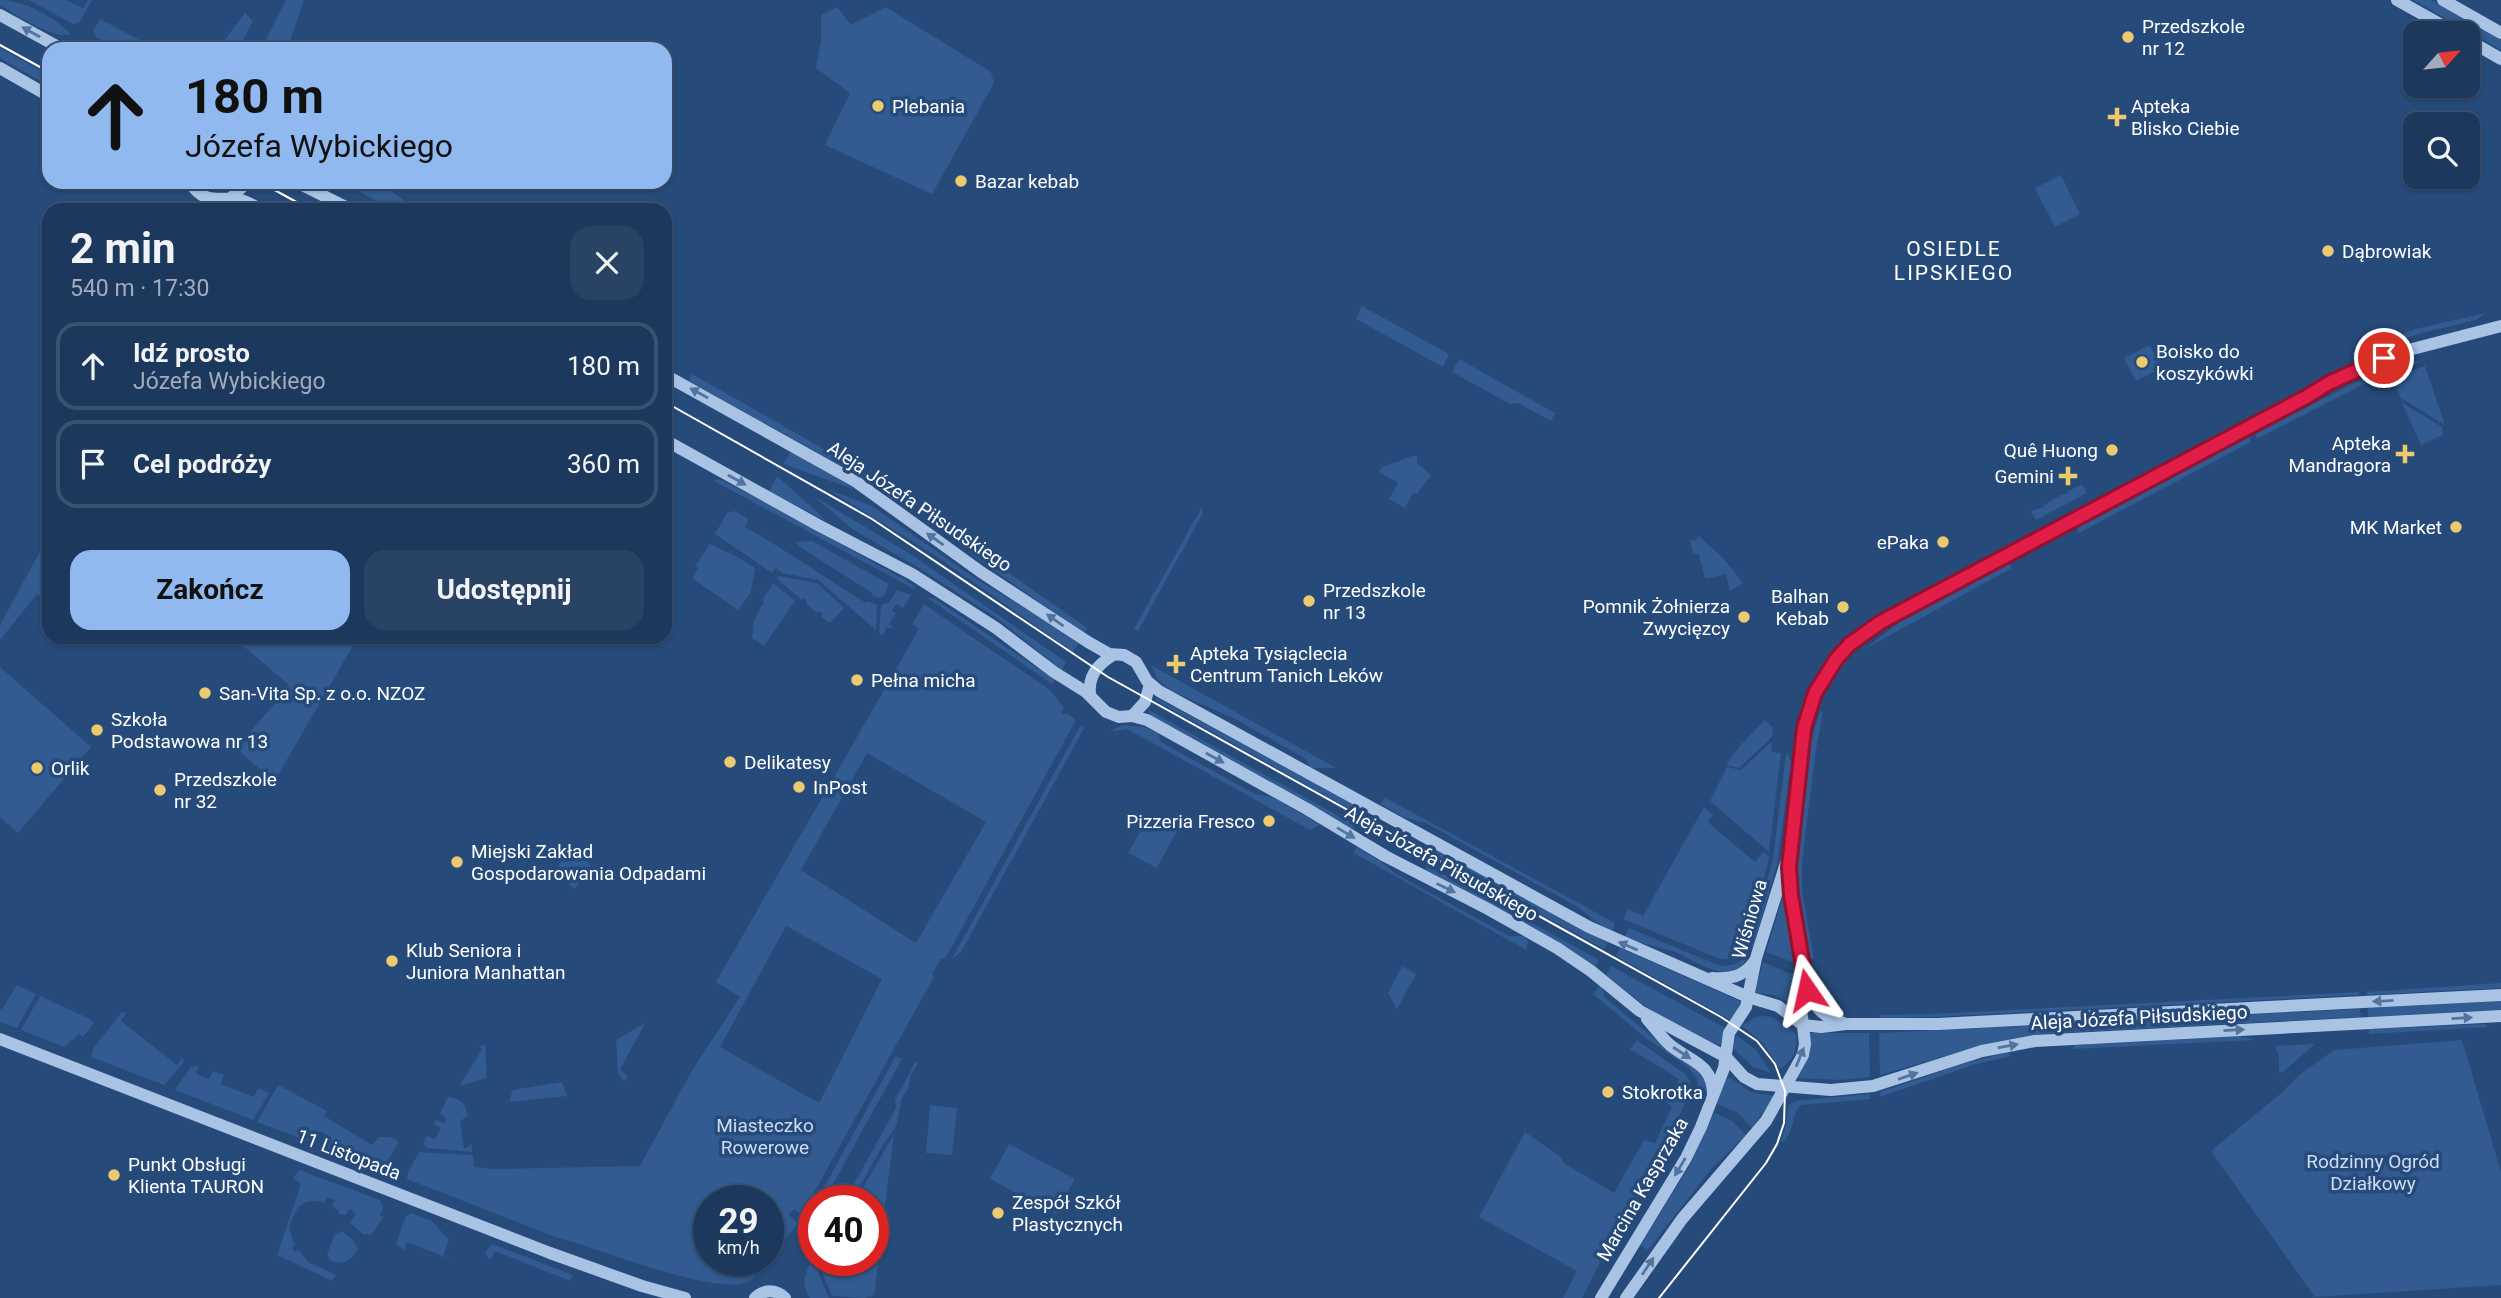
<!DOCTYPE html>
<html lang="pl">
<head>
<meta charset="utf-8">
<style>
  :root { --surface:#1c385c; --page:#294365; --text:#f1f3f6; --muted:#a0acbb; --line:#3a5272; --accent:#90b9f0 }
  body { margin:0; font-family:Roboto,sans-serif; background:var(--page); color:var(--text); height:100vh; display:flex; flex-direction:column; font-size:26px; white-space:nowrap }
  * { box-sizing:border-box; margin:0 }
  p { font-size:23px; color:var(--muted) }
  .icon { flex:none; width:38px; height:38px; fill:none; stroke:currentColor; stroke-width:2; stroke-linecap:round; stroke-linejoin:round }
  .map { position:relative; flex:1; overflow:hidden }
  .details { position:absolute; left:42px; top:203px; width:630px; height:441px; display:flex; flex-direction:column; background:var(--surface); border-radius:21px; box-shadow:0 2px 5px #0004,0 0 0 2px var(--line) }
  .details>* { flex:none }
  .guide { position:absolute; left:42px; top:42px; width:630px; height:147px; border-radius:21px; box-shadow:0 2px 5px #0004,0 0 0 2px var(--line); background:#90b9f0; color:#111; overflow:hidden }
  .needle { width:46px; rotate:63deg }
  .tools { position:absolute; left:2403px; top:21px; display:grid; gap:14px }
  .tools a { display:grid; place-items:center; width:77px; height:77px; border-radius:14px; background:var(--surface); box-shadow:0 2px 5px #0004,0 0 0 2px var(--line); font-size:35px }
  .speed { position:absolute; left:693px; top:1185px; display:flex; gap:14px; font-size:35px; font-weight:700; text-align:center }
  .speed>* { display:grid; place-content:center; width:91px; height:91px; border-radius:50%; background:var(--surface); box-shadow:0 2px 5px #0004,0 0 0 2px var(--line); line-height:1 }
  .speed small { font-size:18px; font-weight:400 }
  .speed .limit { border:10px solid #d22; background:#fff; color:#111 }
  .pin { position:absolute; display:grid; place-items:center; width:60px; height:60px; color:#fff; margin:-30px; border:4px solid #fff; border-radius:50%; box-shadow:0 2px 7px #0007 }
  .me { position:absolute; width:77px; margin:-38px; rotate:349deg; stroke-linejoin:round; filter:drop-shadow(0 0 5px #0008) }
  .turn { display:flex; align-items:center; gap:24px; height:147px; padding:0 28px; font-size:32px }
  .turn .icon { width:91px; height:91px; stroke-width:2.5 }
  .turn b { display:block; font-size:49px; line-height:60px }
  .round { display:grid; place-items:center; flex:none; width:74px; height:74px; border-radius:21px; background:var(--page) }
  .summary { display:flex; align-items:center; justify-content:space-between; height:119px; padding:0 28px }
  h1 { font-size:42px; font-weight:700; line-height:52px }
  .action { display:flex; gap:14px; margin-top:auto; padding:14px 28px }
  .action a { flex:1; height:80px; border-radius:21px; background:var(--accent); color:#111; font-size:28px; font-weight:700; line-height:80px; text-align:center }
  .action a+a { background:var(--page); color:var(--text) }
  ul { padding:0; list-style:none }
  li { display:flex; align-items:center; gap:21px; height:88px; margin:0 14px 10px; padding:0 14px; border:4px solid var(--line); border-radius:21px }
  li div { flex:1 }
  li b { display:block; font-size:26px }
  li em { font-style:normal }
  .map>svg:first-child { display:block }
  .green { fill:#315b91; fill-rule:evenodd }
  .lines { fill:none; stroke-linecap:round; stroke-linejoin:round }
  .minor { stroke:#a9c3e4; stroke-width:12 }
  .tram { stroke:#fff; stroke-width:2 }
  .oneway { fill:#54749f }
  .route-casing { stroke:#92132f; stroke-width:18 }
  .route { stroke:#e11d48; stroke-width:12 }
  .poi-dot { fill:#ecca6f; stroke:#264a7a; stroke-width:2.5 }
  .labels { text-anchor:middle; stroke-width:7; stroke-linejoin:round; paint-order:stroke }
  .poi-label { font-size:19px; fill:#fff; stroke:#264a7a; text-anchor:start }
  .street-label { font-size:19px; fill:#fff; stroke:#264a7a }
  .park-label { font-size:19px; fill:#ccddf3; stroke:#264a7a }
  .neighbourhood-label { font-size:21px; letter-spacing:2px; fill:#fff; stroke:#264a7a }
</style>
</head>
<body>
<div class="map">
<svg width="2501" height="1298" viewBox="0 0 2501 1298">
  <rect width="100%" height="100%" fill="#264a7a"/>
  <g class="green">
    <path d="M 0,0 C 24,0 54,17 71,34 C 52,40 18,15 0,5 Z"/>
    <path d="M 29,0 L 65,0 L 83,8 L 88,0 L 92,0 L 79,23 L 73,24 Z"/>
    <path d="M 286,0 L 304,0 L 287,49 L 261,49 Z"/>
    <path d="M 2413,0 L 2431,0 L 2501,40 L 2501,50 Z"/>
    <path d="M 837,7 L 851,25 L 886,7 L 991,72 L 994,83 L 932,194 L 825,145 L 850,93 L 816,68 L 821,40 L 821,15 Z"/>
    <path d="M 245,13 L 253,21 L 238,49 L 218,49 Z"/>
    <path d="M 100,19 L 153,47 L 156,49 L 118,49 L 96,37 L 93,31 Z"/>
    <path d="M 0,48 L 49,75 L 49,86 L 0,58 Z"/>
    <path d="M 2061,175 L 2080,214 L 2055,227 L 2035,188 Z"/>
    <path d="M 342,182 L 380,182 L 416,210 L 393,210 Z"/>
    <path d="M 1362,306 L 1449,354 L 1443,367 L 1356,319 Z"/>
    <path d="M 2486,313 L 2476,320 L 2418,334 L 2354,358 L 2352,353 L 2415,329 Z"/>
    <path d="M 2150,345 L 2162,368 L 2136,381 L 2124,358 Z"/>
    <path d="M 1459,359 L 1555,413 L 1551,421 L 1518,403 L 1510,404 L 1452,372 Z"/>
    <path d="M 2410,360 L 2420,362 L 2362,385 L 2257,439 L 2255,434 L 2350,385 Z"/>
    <path d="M 2425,366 L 2445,425 L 2401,398 L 2391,378 Z"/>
    <path d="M 692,374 L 852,465 L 909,503 L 896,500 L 842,466 L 689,381 Z"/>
    <path d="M 2402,403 L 2442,427 L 2443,435 L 2421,445 Z"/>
    <path d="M 2249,437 L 2251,442 L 2079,533 L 2077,528 Z"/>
    <path d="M 791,451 L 859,491 L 783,464 Z"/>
    <path d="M 1412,456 L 1417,456 L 1417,463 L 1431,475 L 1417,494 L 1413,493 L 1405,508 L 1389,499 L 1398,483 L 1379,472 L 1381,468 Z"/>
    <path d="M 777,476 L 828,522 L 769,491 Z"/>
    <path d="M 718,479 L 756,497 L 912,584 L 916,590 L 714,481 Z"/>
    <path d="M 2082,484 L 2087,493 L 2036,520 L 2031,511 L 2044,507 L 2044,505 L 2063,494 L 2068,494 L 2067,492 Z"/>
    <path d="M 827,489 L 872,506 L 976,579 L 1035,614 L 1079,643 L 1073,652 L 934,555 Z"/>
    <path d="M 812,495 L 912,555 L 1066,662 L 1062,670 L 998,619 L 919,568 L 852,529 Z"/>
    <path d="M 1202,507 L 1203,513 L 1138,631 L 1134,629 Z"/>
    <path d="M 735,511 L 748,519 L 745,527 C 786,550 825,578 866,603 L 867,601 L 877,605 L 876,630 L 818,580 L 782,573 L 776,568 L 772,573 L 715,534 L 727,513 Z"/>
    <path d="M 49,535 L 49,590 L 43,598 L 37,594 L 0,640 L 0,625 Z"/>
    <path d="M 1699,536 L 1724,559 L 1743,583 L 1730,591 L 1726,574 L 1705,579 L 1699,555 L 1693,553 L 1690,540 L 1695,541 Z"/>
    <path d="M 812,541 L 889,584 L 884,596 L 879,598 L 872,595 L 872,593 L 803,549 L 795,542 Z"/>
    <path d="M 710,544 L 738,557 L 755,568 L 751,592 L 738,610 L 692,578 L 698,568 L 695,566 Z"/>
    <path d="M 968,544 L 1087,628 L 1084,633 L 972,555 L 967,549 Z"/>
    <path d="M 2009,564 L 2012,568 L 1863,650 L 1900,622 Z"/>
    <path d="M 778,576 L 817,583 L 844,608 L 831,622 L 828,622 L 821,616 L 823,614 L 819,611 L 817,613 L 806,604 L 807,601 L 804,598 L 802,600 L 777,579 Z"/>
    <path d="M 773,583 L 795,601 L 764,646 L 752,638 L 754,620 L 764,602 L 762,600 Z"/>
    <path d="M 897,590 L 911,595 L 903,608 L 896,604 L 892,610 L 896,613 L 889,624 L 893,626 L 891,629 L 887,627 L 882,636 L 879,633 L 881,605 L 889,602 Z"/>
    <path d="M 926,597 L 935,599 L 1055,680 L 1052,684 Z"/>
    <path d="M 924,604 L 1050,690 L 1063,707 L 1062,714 L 1068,714 L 1076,720 L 948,954 L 944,959 L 941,959 L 932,973 L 934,977 L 807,1205 L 803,1217 L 794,1209 L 789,1215 L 798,1224 L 768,1258 L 768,1200 L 709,1200 L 709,1260 L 766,1260 C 761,1266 756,1276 750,1281 C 716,1298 594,1246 555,1237 L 407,1179 L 408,1172 L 419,1152 L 473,1155 L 474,1167 L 492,1169 L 640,1166 L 691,1072 L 740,997 L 716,982 L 919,629 L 912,624 ZM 867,753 L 986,822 L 916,943 L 801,870 ZM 786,926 L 882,979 L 819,1103 L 720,1047 Z"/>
    <path d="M 233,637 L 358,637 L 274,782 L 236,748 L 290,686 Z"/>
    <path d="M 1151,665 L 1336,768 L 1310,768 L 1306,759 L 1235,719 L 1172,691 L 1158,680 Z"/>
    <path d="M 0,667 L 91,747 L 18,833 L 0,817 Z"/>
    <path d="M 1157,698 L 1364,809 L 1360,815 L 1155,700 Z"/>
    <path d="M 1149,710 L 1355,825 L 1352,830 L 1307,802 L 1150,715 Z"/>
    <path d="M 1821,711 L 1823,712 L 1816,749 L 1802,863 L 1802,891 L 1814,958 L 1808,961 C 1803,933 1796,904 1796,875 C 1795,849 1809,729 1821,711 Z"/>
    <path d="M 1765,720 L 1773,728 L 1772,737 L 1739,768 L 1726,765 L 1738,748 Z"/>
    <path d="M 1124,725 L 1144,727 L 1158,733 L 1161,742 L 1255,794 L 1273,797 L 1320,825 L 1310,830 L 1127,729 L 1115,731 L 1111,730 Z"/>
    <path d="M 1080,726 L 1084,728 L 1075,745 L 961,952 L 952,959 Z"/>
    <path d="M 1770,743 L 1772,743 L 1771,752 L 1781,753 L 1769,852 L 1710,801 L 1727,767 L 1741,770 Z"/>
    <path d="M 1786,754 L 1788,754 L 1791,762 L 1777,865 L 1753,947 L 1749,946 L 1749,943 L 1773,859 Z"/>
    <path d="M 1384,797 L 1615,923 L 1613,932 C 1600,926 1589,916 1578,907 L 1426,823 L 1403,817 L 1381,804 Z"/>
    <path d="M 1704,807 L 1713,815 L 1708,821 L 1712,826 L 1755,862 L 1763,852 L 1769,857 C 1766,874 1747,947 1736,956 C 1729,961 1722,960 1715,957 L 1623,919 L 1628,909 L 1643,916 Z"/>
    <path d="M 1149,816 L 1177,831 L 1157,868 L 1128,853 Z"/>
    <path d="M 1357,847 L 1380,861 L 1396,874 L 1509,936 L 1524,936 L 1528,941 L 1526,950 L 1354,853 Z"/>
    <path d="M 1436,849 L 1608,943 L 1604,949 L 1433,855 Z"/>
    <path d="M 570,850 L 591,865 L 575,889 L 553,873 Z"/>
    <path d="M 1427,865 L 1599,960 L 1595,967 L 1557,941 L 1424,870 Z"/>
    <path d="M 1783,896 L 1784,897 L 1795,963 L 1766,952 Z"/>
    <path d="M 1629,928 L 1720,966 L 1733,965 L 1749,956 C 1743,966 1736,973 1723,972 C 1706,970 1688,957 1672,951 C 1656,946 1640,944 1624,937 Z"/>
    <path d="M 1620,948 L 1740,1001 L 1738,1011 L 1730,1020 L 1616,956 Z"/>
    <path d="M 1763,962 L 1788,973 L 1796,973 L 1796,1006 L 1774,995 L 1755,993 Z"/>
    <path d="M 1402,966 L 1416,974 L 1397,1009 L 1388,993 Z"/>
    <path d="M 1611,966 L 1725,1028 L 1720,1045 C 1682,1035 1636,1000 1606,975 Z"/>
    <path d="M 2501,983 L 2501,988 L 2367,995 L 2366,992 Z"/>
    <path d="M 17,985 L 36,994 L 17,1028 L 0,1022 L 0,1009 L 2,1009 Z"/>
    <path d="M 1600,986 L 1603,989 L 1605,998 L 1654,1038 L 1695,1067 L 1705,1081 L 1705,1099 L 1698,1095 L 1697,1079 L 1689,1068 L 1646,1038 L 1593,994 Z"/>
    <path d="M 2359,992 L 2359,995 L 1932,1017 L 1879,1018 L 1880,1015 L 1931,1014 Z"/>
    <path d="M 40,996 L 88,1018 L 94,1023 L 83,1037 L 79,1034 L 64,1047 L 21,1030 Z"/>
    <path d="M 2501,1001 L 2501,1010 L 2368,1017 L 2368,1008 Z"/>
    <path d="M 2360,1009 L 2361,1017 L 2040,1034 L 1986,1044 L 1880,1075 L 1879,1033 Z"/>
    <path d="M 122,1012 L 126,1013 L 121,1021 L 177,1065 L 183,1057 L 183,1063 L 164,1085 L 91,1057 L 94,1047 Z"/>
    <path d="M 1767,1016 L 1774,1018 L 1796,1034 C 1798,1049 1793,1061 1780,1069 L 1763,1043 L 1742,1026 L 1755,1017 Z"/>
    <path d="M 645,1023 L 620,1070 L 628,1076 L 624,1081 L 618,1074 L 616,1040 Z"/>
    <path d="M 2485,1024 L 2489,1027 L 2369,1034 L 2369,1029 Z"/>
    <path d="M 1810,1033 L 1869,1033 L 1870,1077 L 1841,1080 L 1796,1078 Z"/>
    <path d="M 1736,1035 L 1756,1050 L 1771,1073 L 1753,1067 L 1733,1048 Z"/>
    <path d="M 2239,1036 L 2255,1040 L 2072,1049 L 2074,1045 Z"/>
    <path d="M 1637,1040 L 1685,1074 L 1690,1081 L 1691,1090 L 1659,1160 L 1610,1242 L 1582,1298 L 1563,1298 L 1577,1271 L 1479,1217 L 1525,1132 L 1561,1157 L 1564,1163 L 1614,1193 L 1644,1140 L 1655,1143 L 1672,1107 L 1666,1102 L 1679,1079 L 1630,1049 Z"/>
    <path d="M 2462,1040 L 2501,1172 L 2501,1285 L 2315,1297 L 2211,1151 L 2279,1095 L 2299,1075 L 2334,1050 Z"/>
    <path d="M 485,1044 L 487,1078 L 459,1086 L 482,1050 L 479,1047 Z"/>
    <path d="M 2315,1044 L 2282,1073 L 2279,1072 L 2279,1057 L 2275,1046 Z"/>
    <path d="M 2008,1052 L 2011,1056 L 1973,1065 L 1880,1097 L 1880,1092 L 1959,1065 Z"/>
    <path d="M 896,1056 L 902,1059 L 824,1200 L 817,1200 Z"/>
    <path d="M 919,1061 L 911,1075 L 908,1089 L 902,1098 L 896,1127 L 884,1143 L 852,1200 L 845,1200 L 896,1108 L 895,1100 L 915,1063 Z"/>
    <path d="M 199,1065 L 196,1074 L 209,1079 L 213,1071 L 224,1075 L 221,1084 L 254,1097 L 258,1088 L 269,1093 L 253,1120 L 175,1090 L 190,1068 Z"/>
    <path d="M 1729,1077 L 1751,1092 L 1774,1096 L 1752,1128 L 1738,1113 L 1717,1104 L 1724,1083 Z"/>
    <path d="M 562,1082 L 567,1096 L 510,1102 L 512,1090 Z"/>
    <path d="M 278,1085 L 327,1111 L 324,1116 L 372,1145 L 379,1137 L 391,1137 L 399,1142 L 385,1166 L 380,1169 L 320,1146 L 325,1134 L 319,1131 L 317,1133 L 312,1131 L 311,1134 L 316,1136 L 310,1136 L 308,1141 L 257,1122 Z"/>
    <path d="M 1870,1094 L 1870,1099 L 1801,1105 L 1796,1111 L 1790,1133 L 1783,1142 L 1781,1141 L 1786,1125 L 1788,1106 L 1795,1101 Z"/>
    <path d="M 448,1097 C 462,1099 465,1103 468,1116 L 460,1121 L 464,1149 L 472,1144 L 472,1152 L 427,1148 L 423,1144 L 427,1136 L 435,1139 L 441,1128 L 434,1124 L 436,1120 L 444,1123 L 447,1119 L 440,1113 Z"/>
    <path d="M 930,1105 L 957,1108 L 952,1155 L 926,1153 Z"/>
    <path d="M 1714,1113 L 1731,1120 L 1746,1135 L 1712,1168 L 1648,1250 L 1641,1245 L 1690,1165 Z"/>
    <path d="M 894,1134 L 879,1253 L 873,1252 L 873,1200 L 856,1200 Z"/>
    <path d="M 1009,1144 L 1075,1179 L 1056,1214 L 990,1179 Z"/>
    <path d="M 299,1170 L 380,1200 L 383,1207 L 380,1216 L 384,1217 L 371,1235 L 363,1234 L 350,1223 L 356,1214 L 350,1209 L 345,1215 L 339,1214 L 339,1211 L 332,1206 L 335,1200 L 327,1197 L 325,1203 C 303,1195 293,1210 289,1229 L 295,1245 L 292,1248 L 295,1252 L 299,1250 L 308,1262 L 336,1275 L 332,1281 L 277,1255 L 301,1184 L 293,1178 Z"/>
    <path d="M 412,1213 L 432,1221 L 449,1240 L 443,1255 L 453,1260 L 407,1242 L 404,1250 L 396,1244 L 406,1216 Z"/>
    <path d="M 342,1231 L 354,1241 L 358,1249 C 351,1261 343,1266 330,1260 L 327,1254 L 335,1234 Z"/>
    <path d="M 492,1244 L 573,1275 L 570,1281 L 495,1251 L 491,1259 L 488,1259 L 485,1252 Z"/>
    <path d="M 873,1255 L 879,1256 L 874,1295 L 864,1298 L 832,1296 L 821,1269 L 822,1260 L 873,1260 Z"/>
    <path d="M 812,1261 L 815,1265 L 829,1298 L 810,1298 C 801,1284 804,1274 812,1261 Z"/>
  </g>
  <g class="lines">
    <g class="minor">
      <path d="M 2397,0 L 2456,33"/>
      <path d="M 2443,0 L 2501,33"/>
      <path d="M 0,15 L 62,49"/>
      <path d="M 2468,40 L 2501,59"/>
      <path d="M 0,68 L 49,96"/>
      <path d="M 189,182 C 204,203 213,198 235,199 C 244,199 254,206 262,210"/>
      <path d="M 296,182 L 352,210"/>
      <path d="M 229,200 L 247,182"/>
      <path d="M 665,375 L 855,481 L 981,572 L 1088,642 L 1109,654 L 1124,655 L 1136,662 L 1147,681 L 1159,691 L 1589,927 L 1748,997 L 1778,1006 L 1803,1025 L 1821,1027 L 1846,1024 L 1938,1024 L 2501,995"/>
      <path d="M 665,440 L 818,525 L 912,574 L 996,628 L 1054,672 L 1086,692 L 1106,712 L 1119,717 L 1132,716 L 1145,702 L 1150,684"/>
      <path d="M 1090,695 C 1088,676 1097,665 1113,655"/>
      <path d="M 1132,716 L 1147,720 L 1307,809 L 1385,856 L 1488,909 L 1557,948 L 1591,971 L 1640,1011 L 1726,1057 L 1744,1077 L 1757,1084 L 1831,1090 L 1873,1086 L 1982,1051 L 2035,1041 L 2501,1016"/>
      <path d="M 1712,978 C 1731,979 1743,977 1754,962"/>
      <path d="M 1805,984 C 1812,1004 1822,1018 1844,1023"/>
      <path d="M 1647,1019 C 1655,1028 1662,1038 1670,1045 C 1691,1062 1712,1063 1713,1094"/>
      <path d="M 0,1039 L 550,1253 L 642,1286 L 685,1298"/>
      <path d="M 755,1298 C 764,1289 776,1289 785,1298"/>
      <path d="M 1601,1298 L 1686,1158 L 1701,1127 L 1724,1068 L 1729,1033 L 1746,1007 L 1756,958 L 1786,863"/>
      <path d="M 1626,1298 L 1682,1219 L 1766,1121 L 1803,1055 L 1805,1044 L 1801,1008 L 1803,973 L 1789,867 L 1804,728 L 1815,693 L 1837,658 L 1850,644 L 1881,622 L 2297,402 L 2333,381 L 2397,353 L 2501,326"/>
    </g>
    <g class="tram">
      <path d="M 0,45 L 49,72"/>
      <path d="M 260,182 L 311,210"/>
      <path d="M 665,402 L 872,519 L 1108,677 L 1721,1017 L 1757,1041 L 1775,1064 L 1785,1091 L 1784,1123 L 1777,1144 L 1766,1163 L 1659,1298"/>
    </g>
  </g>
  <defs><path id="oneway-solid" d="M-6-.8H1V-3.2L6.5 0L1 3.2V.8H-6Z" transform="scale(1.75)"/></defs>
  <g class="oneway">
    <use href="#oneway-solid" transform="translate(31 32) rotate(-151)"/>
    <use href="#oneway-solid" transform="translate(699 393) rotate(-151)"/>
    <use href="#oneway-solid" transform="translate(737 480) rotate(29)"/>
    <use href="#oneway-solid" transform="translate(935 539) rotate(-145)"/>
    <use href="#oneway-solid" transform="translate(1055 620) rotate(-145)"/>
    <use href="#oneway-solid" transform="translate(1215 758) rotate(29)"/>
    <use href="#oneway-solid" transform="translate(1346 833) rotate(31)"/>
    <use href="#oneway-solid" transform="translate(1446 888) rotate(26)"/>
    <use href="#oneway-solid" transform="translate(1628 946) rotate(-157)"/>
    <use href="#oneway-solid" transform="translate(2383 1001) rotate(177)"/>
    <use href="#oneway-solid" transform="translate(2462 1018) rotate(-3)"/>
    <use href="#oneway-solid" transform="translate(2234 1030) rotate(-3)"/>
    <use href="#oneway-solid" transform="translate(2008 1046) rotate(-10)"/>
    <use href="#oneway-solid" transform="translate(1682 1053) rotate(33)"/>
    <use href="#oneway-solid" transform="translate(1800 1057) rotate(-68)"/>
    <use href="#oneway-solid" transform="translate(1908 1076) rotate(-19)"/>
    <use href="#oneway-solid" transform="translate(1680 1167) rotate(121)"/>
    <use href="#oneway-solid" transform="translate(1648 1266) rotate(-56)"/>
  </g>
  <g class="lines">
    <defs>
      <path id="route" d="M 1807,990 L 1791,895 L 1789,867 L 1804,728 L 1815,693 L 1837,658 L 1850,644 L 1881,622 L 2308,396 L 2329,383 L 2384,358"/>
    </defs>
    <use href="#route" class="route-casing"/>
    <use href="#route" class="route"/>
  </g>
  <g class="poi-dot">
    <circle cx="2128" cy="37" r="7"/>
    <circle cx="878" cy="106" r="7"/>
    <path d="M2113.5 106.5h7v7h7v7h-7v7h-7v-7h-7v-7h7z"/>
    <circle cx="961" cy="181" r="7"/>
    <circle cx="2328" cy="251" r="7"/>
    <circle cx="2142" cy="362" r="7"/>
    <circle cx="2112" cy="450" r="7"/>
    <path d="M2401.5 443.5h7v7h7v7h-7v7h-7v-7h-7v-7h7z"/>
    <path d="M2064.5 465.5h7v7h7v7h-7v7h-7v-7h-7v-7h7z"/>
    <circle cx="2456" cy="527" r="7"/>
    <circle cx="1943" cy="542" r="7"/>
    <circle cx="1309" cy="601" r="7"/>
    <circle cx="1843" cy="607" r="7"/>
    <circle cx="1744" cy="617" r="7"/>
    <path d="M1172.5 653.5h7v7h7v7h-7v7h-7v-7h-7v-7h7z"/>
    <circle cx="857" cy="680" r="7"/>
    <circle cx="205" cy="693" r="7"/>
    <circle cx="97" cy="730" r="7"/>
    <circle cx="730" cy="762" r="7"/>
    <circle cx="37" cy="768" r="7"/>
    <circle cx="799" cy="787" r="7"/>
    <circle cx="160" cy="790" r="7"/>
    <circle cx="1269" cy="821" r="7"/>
    <circle cx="457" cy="862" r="7"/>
    <circle cx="392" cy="961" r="7"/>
    <circle cx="1608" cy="1092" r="7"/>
    <circle cx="114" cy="1175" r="7"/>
    <circle cx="998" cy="1213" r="7"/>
  </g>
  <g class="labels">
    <g class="poi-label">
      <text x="2142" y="33">Przedszkole<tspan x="2142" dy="22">nr 12</tspan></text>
      <text x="892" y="113">Plebania</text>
      <text x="2131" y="113">Apteka<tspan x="2131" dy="22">Blisko Ciebie</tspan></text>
      <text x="975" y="188">Bazar kebab</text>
      <text x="2342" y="258">Dąbrowiak</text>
      <text x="2156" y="358">Boisko do<tspan x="2156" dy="22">koszykówki</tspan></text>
      <text x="2391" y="450" text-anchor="end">Apteka<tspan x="2391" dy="22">Mandragora</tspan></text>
      <text x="2098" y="457" text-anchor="end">Quê Huong</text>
      <text x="2054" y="483" text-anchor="end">Gemini</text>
      <text x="2442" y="534" text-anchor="end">MK Market</text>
      <text x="1929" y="549" text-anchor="end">ePaka</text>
      <text x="1323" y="597">Przedszkole<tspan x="1323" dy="22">nr 13</tspan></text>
      <text x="1829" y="603" text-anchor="end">Balhan<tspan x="1829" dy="22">Kebab</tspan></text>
      <text x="1730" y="613" text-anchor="end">Pomnik Żołnierza<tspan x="1730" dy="22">Zwycięzcy</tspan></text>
      <text x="1190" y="660">Apteka Tysiąclecia<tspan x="1190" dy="22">Centrum Tanich Leków</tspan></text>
      <text x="871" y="687">Pełna micha</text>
      <text x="219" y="700">San-Vita Sp. z o.o. NZOZ</text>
      <text x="111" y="726">Szkoła<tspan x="111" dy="22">Podstawowa nr 13</tspan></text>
      <text x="744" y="769">Delikatesy</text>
      <text x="51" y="775">Orlik</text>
      <text x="174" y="786">Przedszkole<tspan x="174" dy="22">nr 32</tspan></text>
      <text x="813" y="794">InPost</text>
      <text x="1255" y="828" text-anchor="end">Pizzeria Fresco</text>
      <text x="471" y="858">Miejski Zakład<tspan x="471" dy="22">Gospodarowania Odpadami</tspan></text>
      <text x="406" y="957">Klub Seniora i<tspan x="406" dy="22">Juniora Manhattan</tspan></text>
      <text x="1622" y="1099">Stokrotka</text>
      <text x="128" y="1171">Punkt Obsługi<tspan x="128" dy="22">Klienta TAURON</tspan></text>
      <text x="1012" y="1209">Zespół Szkół<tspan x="1012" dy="22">Plastycznych</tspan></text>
    </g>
    <g class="street-label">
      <text transform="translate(920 506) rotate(34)" y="7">Aleja Józefa Piłsudskiego</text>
      <text transform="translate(1442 863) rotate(29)" y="7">Aleja Józefa Piłsudskiego</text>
      <text transform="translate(1749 919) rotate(-74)" y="7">Wiśniowa</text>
      <text transform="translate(2139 1017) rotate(-3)" y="7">Aleja Józefa Piłsudskiego</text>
      <text transform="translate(349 1154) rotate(21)" y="7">11 Listopada</text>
      <text transform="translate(1642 1189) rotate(-60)" y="7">Marcina Kasprzaka</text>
    </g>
    <g class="park-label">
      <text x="765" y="1132">Miasteczko<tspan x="765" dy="22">Rowerowe</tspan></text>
      <text x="2373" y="1168">Rodzinny Ogród<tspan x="2373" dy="22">Działkowy</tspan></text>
    </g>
    <g class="neighbourhood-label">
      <text x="1954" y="256">OSIEDLE<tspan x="1954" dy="24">LIPSKIEGO</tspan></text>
    </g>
  </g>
</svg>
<div class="tools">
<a><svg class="needle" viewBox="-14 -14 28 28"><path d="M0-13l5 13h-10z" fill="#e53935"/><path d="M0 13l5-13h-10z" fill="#a0acbb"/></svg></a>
<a><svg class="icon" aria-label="search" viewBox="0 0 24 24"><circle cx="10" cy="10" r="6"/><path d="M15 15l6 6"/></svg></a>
</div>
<div class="speed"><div>29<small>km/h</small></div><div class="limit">40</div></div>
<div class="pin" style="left:2384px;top:358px;background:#d93025"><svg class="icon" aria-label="arrive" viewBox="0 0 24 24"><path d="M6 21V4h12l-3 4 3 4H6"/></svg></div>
<svg class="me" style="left:1807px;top:990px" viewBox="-20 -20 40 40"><path d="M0-17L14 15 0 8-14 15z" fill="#e11d48" stroke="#fff" stroke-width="4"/></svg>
<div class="guide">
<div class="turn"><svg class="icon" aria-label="ahead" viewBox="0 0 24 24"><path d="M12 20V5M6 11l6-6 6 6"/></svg><div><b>180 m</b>Józefa Wybickiego</div></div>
</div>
<section class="details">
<div class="summary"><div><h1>2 min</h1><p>540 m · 17:30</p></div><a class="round"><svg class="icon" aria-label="close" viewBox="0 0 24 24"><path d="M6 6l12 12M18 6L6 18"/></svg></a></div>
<ul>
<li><svg class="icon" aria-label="ahead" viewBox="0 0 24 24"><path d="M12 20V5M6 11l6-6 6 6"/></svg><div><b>Idź prosto</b><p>Józefa Wybickiego</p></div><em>180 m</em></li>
<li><svg class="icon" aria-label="arrive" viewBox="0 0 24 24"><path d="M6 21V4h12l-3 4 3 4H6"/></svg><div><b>Cel podróży</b></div><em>360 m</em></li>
</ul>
<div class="action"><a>Zakończ</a><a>Udostępnij</a></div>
</section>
</div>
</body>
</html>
